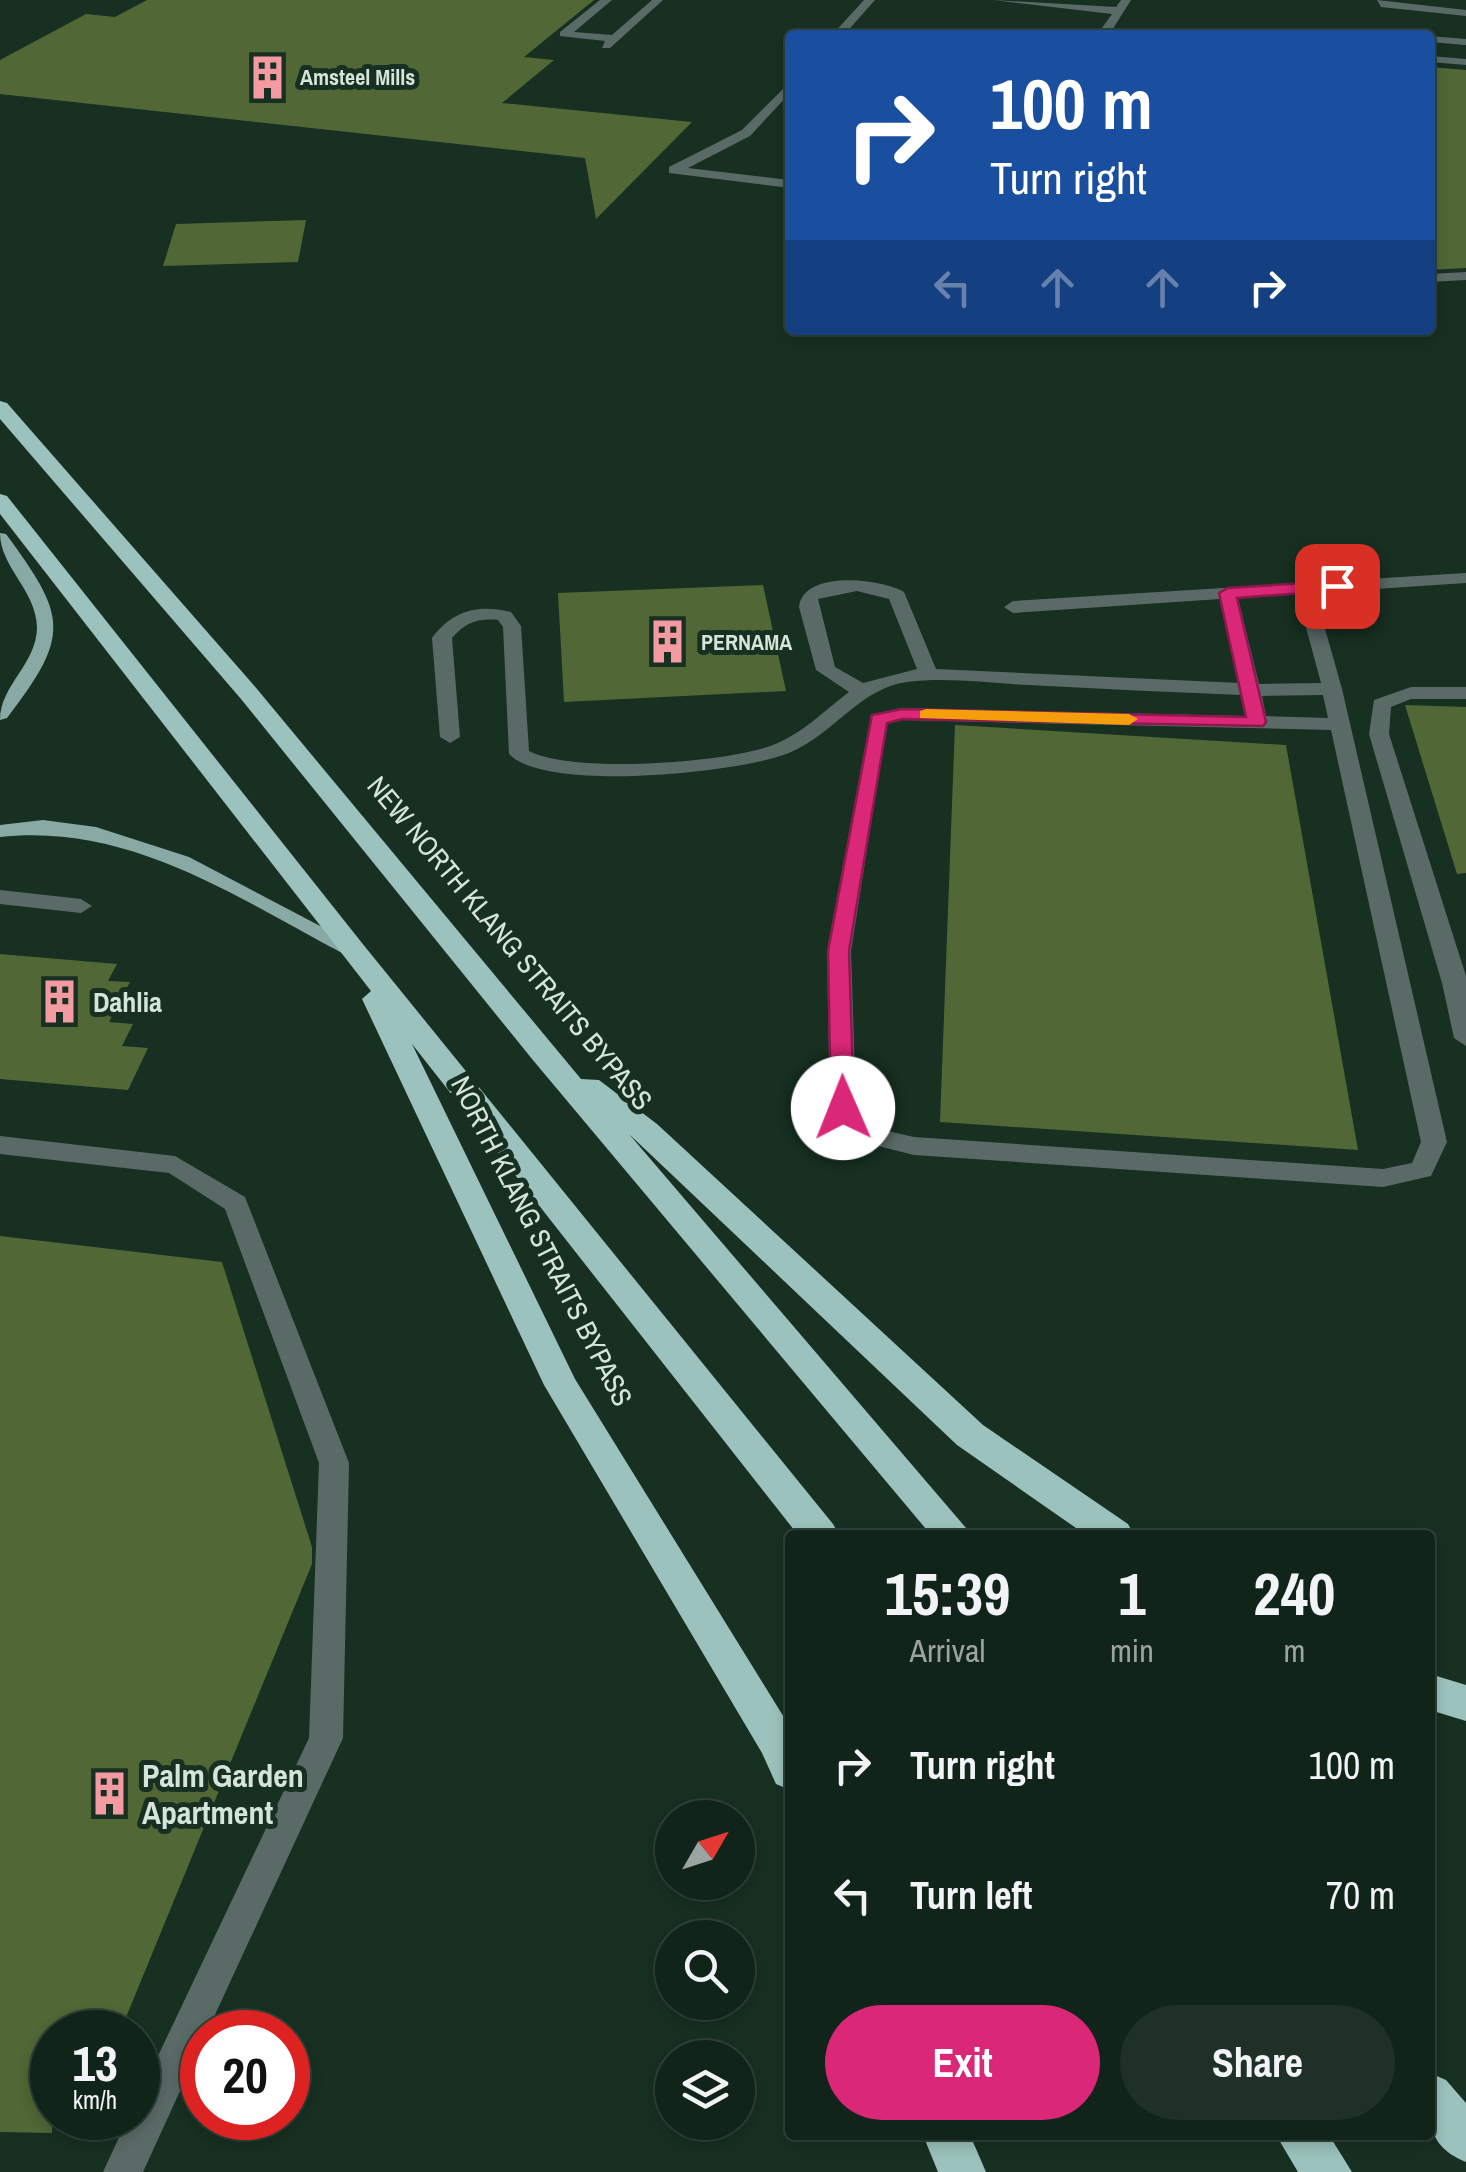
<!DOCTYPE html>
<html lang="en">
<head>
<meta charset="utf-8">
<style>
  :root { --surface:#11241a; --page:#1e3027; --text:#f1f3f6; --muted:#9ca4a2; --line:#304139; --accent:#db2777 }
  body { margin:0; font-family:"Archivo Narrow",sans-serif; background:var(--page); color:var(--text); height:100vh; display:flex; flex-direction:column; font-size:38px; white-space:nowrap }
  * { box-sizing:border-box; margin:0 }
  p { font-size:32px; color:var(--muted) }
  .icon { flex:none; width:55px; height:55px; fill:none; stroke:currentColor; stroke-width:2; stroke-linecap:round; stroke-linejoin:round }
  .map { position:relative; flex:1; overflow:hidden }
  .details { position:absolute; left:785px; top:1530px; width:650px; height:610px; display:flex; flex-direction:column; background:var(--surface); border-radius:10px; box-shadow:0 5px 15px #0003,0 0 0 2px var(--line) }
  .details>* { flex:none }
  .hud { position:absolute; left:785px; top:30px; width:650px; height:305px; border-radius:10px; box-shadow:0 5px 15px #0003,0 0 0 2px var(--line); background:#1a4fa0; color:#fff; overflow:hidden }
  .needle { width:65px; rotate:51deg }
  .fabs { position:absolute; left:655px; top:1800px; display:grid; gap:20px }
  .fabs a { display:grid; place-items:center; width:100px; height:100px; border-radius:50%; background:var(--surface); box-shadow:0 5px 15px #0003,0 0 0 2px var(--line); font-size:50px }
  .speed { position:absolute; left:30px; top:2010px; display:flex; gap:20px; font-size:50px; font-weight:700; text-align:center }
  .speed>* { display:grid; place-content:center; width:130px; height:130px; border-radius:50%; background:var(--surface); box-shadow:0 5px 15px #0003,0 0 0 2px var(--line); line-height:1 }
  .speed small { font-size:25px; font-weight:400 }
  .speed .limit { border:15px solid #d22; background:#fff; color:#111 }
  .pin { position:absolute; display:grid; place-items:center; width:85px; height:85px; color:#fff; margin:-42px; border-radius:20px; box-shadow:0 5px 15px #0006 }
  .me { position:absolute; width:110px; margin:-55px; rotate:359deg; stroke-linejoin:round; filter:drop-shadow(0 0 8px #0008) }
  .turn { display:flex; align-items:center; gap:35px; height:210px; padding:0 40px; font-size:45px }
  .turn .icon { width:130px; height:130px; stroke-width:2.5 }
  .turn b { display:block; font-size:70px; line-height:85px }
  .lanes { display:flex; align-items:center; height:95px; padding:0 40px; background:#0003; justify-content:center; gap:50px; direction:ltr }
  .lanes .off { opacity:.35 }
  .eta { display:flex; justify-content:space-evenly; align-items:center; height:170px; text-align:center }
  .eta b { font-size:60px; font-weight:700; line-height:70px }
  .action { display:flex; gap:20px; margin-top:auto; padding:20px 40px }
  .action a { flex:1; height:115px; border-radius:60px; background:var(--accent); color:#fff; font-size:40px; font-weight:700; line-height:115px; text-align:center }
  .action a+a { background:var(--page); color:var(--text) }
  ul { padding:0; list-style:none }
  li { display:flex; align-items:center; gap:30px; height:130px; padding:0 40px }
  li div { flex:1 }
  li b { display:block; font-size:38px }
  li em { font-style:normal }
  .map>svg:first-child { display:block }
  .building { fill:#516735 }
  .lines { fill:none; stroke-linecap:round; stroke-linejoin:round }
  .minor { fill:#5a6a67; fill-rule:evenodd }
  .major { fill:#89a9a4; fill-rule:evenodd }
  .highway { fill:#9bc2bc; fill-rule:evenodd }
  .route { fill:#db2777; stroke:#8e194d; stroke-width:2.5 }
  .slow { fill:#f59e0b }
  .labels { text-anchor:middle; stroke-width:10; stroke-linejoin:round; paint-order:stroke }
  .far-poi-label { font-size:22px; font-weight:bold; fill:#d6e5db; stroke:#173022; text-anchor:start }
  .street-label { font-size:28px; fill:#d6e5db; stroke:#173022 }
  .poi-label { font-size:28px; font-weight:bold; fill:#d6e5db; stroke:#173022; text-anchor:start }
  .near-poi-label { font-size:32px; font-weight:bold; fill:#d6e5db; stroke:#173022; text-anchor:start }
</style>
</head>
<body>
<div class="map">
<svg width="1466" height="2172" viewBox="0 0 1466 2172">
  <rect width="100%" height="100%" fill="#173022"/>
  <g class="building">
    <path d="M 147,0 L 594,0 L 524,57 L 554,60 L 502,103 L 692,122 L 596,219 L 585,158 L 0,94 L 0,60 L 86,14 L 115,17 Z"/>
    <path d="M 1430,67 L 1466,70 L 1466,268 L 1430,270 Z"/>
    <path d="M 306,220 L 298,262 L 163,266 L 176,224 Z"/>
    <path d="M 763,585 L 786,691 L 564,702 L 558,593 Z"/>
    <path d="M 1405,705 L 1466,707 L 1466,873 L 1457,874 Z"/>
    <path d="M 955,725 L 1286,745 L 1358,1150 L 940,1122 Z"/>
    <path d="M 0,954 L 117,964 L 108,981 L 130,982 L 109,1022 L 133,1024 L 122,1046 L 148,1048 L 128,1090 L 0,1079 Z"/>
    <path d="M 0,1236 L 222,1262 L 312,1547 L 312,1564 L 120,2032 L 52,2032 L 52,2133 L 0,2132 Z"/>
  </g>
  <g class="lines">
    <g class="minor">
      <path d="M 600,0 L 612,0 L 574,32 L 612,35 L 652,0 L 663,0 L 610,48 L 602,48 L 605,41 L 560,36 L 560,32 Z"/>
      <path d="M 864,0 L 875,0 L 844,35 L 832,35 Z"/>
      <path d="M 993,0 L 1116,7 L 1121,0 L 1131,0 L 1109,35 L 1097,35 L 1112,14 Z"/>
      <path d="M 1377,0 L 1466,10 L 1466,16 L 1381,7 Z"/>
      <path d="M 1365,30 L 1390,35 L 1361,35 Z"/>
      <path d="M 1430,36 L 1466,39 L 1466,45 L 1430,42 Z"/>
      <path d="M 1430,56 L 1466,59 L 1466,65 L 1430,62 Z"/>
      <path d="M 790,82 L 790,93 L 750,136 L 688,168 L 790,180 L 790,188 L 669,173 L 669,167 L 742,130 Z"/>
      <path d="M 1466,272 L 1466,280 L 1430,282 L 1430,274 Z"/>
      <path d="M 1466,573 L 1466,583 L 1315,593 L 1342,689 L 1447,1142 L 1431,1176 L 1383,1187 L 914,1155 L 862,1142 L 830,1108 L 827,951 L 871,715 L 902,708 L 1246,716 L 1242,695 C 1171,692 1100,689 1029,685 C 988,683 947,677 907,682 C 860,688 834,734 791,752 C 744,773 545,793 509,754 L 503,627 L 498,620 C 477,618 465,623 452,638 L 460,737 L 450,743 L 440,737 L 432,638 C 453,610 478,604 511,612 L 521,626 L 529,751 C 573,774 727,763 773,745 C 802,734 825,710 849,692 L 816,670 L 799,607 C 803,570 880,578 904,592 L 936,669 L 1240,683 L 1220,599 L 1013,613 L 1004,607 L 1013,601 ZM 857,591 L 889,599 L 917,669 L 863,683 L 835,667 L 818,599 ZM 1297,594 L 1321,683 L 1259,684 L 1238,598 ZM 1323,695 L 1328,718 L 1266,716 L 1262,696 ZM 902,720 L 1331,730 L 1421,1142 L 1412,1163 L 1383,1169 L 914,1137 L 879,1129 L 856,1106 L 851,951 L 887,723 Z"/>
      <path d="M 1411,687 L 1466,687 L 1466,699 L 1411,699 L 1391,707 L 1389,734 L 1466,976 L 1466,1046 L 1454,1038 L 1442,983 L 1369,734 L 1374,700 Z"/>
      <path d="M 0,890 L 81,899 L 92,906 L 81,913 L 0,904 Z"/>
      <path d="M 0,1136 L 175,1156 L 245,1197 L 349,1463 L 343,1738 L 207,2032 L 202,2032 L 202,2043 L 143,2172 L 103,2172 L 128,2118 L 138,2118 L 138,2098 L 309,1738 L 319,1463 L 225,1209 L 169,1173 L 0,1154 Z"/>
    </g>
    <g class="major">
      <path d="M 0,533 L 6,534 C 67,617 71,635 7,718 L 0,720 C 0,685 37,664 37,627 C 36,590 0,567 0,533 Z"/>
      <path d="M 43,820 L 96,827 L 189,857 L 364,949 L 360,954 L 344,954 C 234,896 129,823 0,837 L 0,825 Z"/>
    </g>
    <g class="highway">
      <path d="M 0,401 L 7,403 L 257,689 L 581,1079 L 599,1080 L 657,1124 L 983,1425 L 1128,1524 L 1134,1535 L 1086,1535 L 957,1445 L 629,1134 L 972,1535 L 931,1535 L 532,1059 L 241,699 L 0,419 Z"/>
      <path d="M 0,494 L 7,496 L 362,943 L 833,1524 L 839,1535 L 798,1535 L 412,1044 L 575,1379 L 790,1727 L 790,1790 L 776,1784 L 762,1753 L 544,1385 L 362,999 L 371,991 L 0,514 Z"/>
      <path d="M 1430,1674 L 1466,1685 L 1466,1721 L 1430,1710 Z"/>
      <path d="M 1430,2073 L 1446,2080 L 1466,2103 L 1466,2162 C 1422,2144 1430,2114 1430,2073 Z"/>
      <path d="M 923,2135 L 970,2135 L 986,2172 L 938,2172 Z"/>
      <path d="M 1276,2135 L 1329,2135 L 1352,2172 L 1298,2172 Z"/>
    </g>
  </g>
  <path class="route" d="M 1337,581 L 1345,586 L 1343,590 L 1237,598 L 1266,722 L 1263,726 L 902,719 L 887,723 L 849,951 L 854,1108 L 851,1114 L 835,1114 L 831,1108 L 828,951 L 872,715 L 902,709 L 1246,717 L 1219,593 L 1228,588 Z"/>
  <path class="slow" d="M 926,709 L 1129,714 L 1138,719 L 1129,725 L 920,718 L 920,711 Z"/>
  <defs>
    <symbol id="building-bare" viewBox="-9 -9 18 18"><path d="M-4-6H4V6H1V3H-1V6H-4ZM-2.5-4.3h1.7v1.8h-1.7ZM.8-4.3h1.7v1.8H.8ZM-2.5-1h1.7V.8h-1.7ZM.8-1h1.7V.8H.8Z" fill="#f49aa1" stroke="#173022" stroke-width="2.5" paint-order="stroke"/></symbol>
  </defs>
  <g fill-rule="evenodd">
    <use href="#building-bare" x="236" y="46" width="63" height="63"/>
    <use href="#building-bare" x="636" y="610" width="63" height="63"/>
    <use href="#building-bare" x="28" y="970" width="63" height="63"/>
    <use href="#building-bare" x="78" y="1762" width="63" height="63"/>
  </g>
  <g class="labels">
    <g class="far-poi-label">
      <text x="300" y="85">Amsteel Mills</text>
      <text x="701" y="650">PERNAMA</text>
    </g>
    <g class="street-label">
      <text transform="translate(510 943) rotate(50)" y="10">NEW NORTH KLANG STRAITS BYPASS</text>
      <text transform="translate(542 1241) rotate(63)" y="10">NORTH KLANG STRAITS BYPASS</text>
    </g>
    <g class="poi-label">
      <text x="93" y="1012">Dahlia</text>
    </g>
    <g class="near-poi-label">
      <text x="142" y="1787">Palm Garden<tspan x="142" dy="37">Apartment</tspan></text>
    </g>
  </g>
</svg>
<div class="fabs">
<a><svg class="needle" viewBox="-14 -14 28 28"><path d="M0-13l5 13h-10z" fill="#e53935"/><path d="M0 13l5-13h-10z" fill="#9ca4a2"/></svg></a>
<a><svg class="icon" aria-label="search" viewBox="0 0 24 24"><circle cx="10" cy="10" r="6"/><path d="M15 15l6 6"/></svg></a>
<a><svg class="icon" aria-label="layers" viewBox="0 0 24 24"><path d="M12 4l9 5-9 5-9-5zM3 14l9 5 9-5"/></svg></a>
</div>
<div class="speed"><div>13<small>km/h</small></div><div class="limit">20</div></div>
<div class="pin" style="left:1337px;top:586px;background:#d93025"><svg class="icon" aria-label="arrive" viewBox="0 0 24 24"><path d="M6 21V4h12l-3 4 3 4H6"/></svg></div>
<svg class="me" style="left:843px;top:1108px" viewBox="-20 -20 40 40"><circle r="19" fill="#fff"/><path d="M0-13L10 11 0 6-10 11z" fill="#db2777"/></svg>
<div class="hud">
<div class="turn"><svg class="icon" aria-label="right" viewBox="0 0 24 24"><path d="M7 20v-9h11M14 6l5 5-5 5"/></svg><div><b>100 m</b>Turn right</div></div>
<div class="lanes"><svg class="icon off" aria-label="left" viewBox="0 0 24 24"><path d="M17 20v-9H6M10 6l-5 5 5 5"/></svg><svg class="icon off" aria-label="ahead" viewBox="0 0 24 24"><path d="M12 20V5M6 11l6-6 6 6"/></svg><svg class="icon off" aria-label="ahead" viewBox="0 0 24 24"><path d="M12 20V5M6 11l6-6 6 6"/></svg><svg class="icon" aria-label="right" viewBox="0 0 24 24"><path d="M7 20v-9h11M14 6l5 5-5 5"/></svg></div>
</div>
<section class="details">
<div class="eta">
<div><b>15:39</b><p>Arrival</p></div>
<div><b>1</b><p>min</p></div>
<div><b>240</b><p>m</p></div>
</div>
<ul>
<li><svg class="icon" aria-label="right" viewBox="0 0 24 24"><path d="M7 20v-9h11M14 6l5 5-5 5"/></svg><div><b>Turn right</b></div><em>100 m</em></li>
<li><svg class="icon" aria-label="left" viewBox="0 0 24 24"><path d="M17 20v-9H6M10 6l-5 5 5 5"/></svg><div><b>Turn left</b></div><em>70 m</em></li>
</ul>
<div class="action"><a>Exit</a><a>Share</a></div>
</section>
</div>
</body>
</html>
